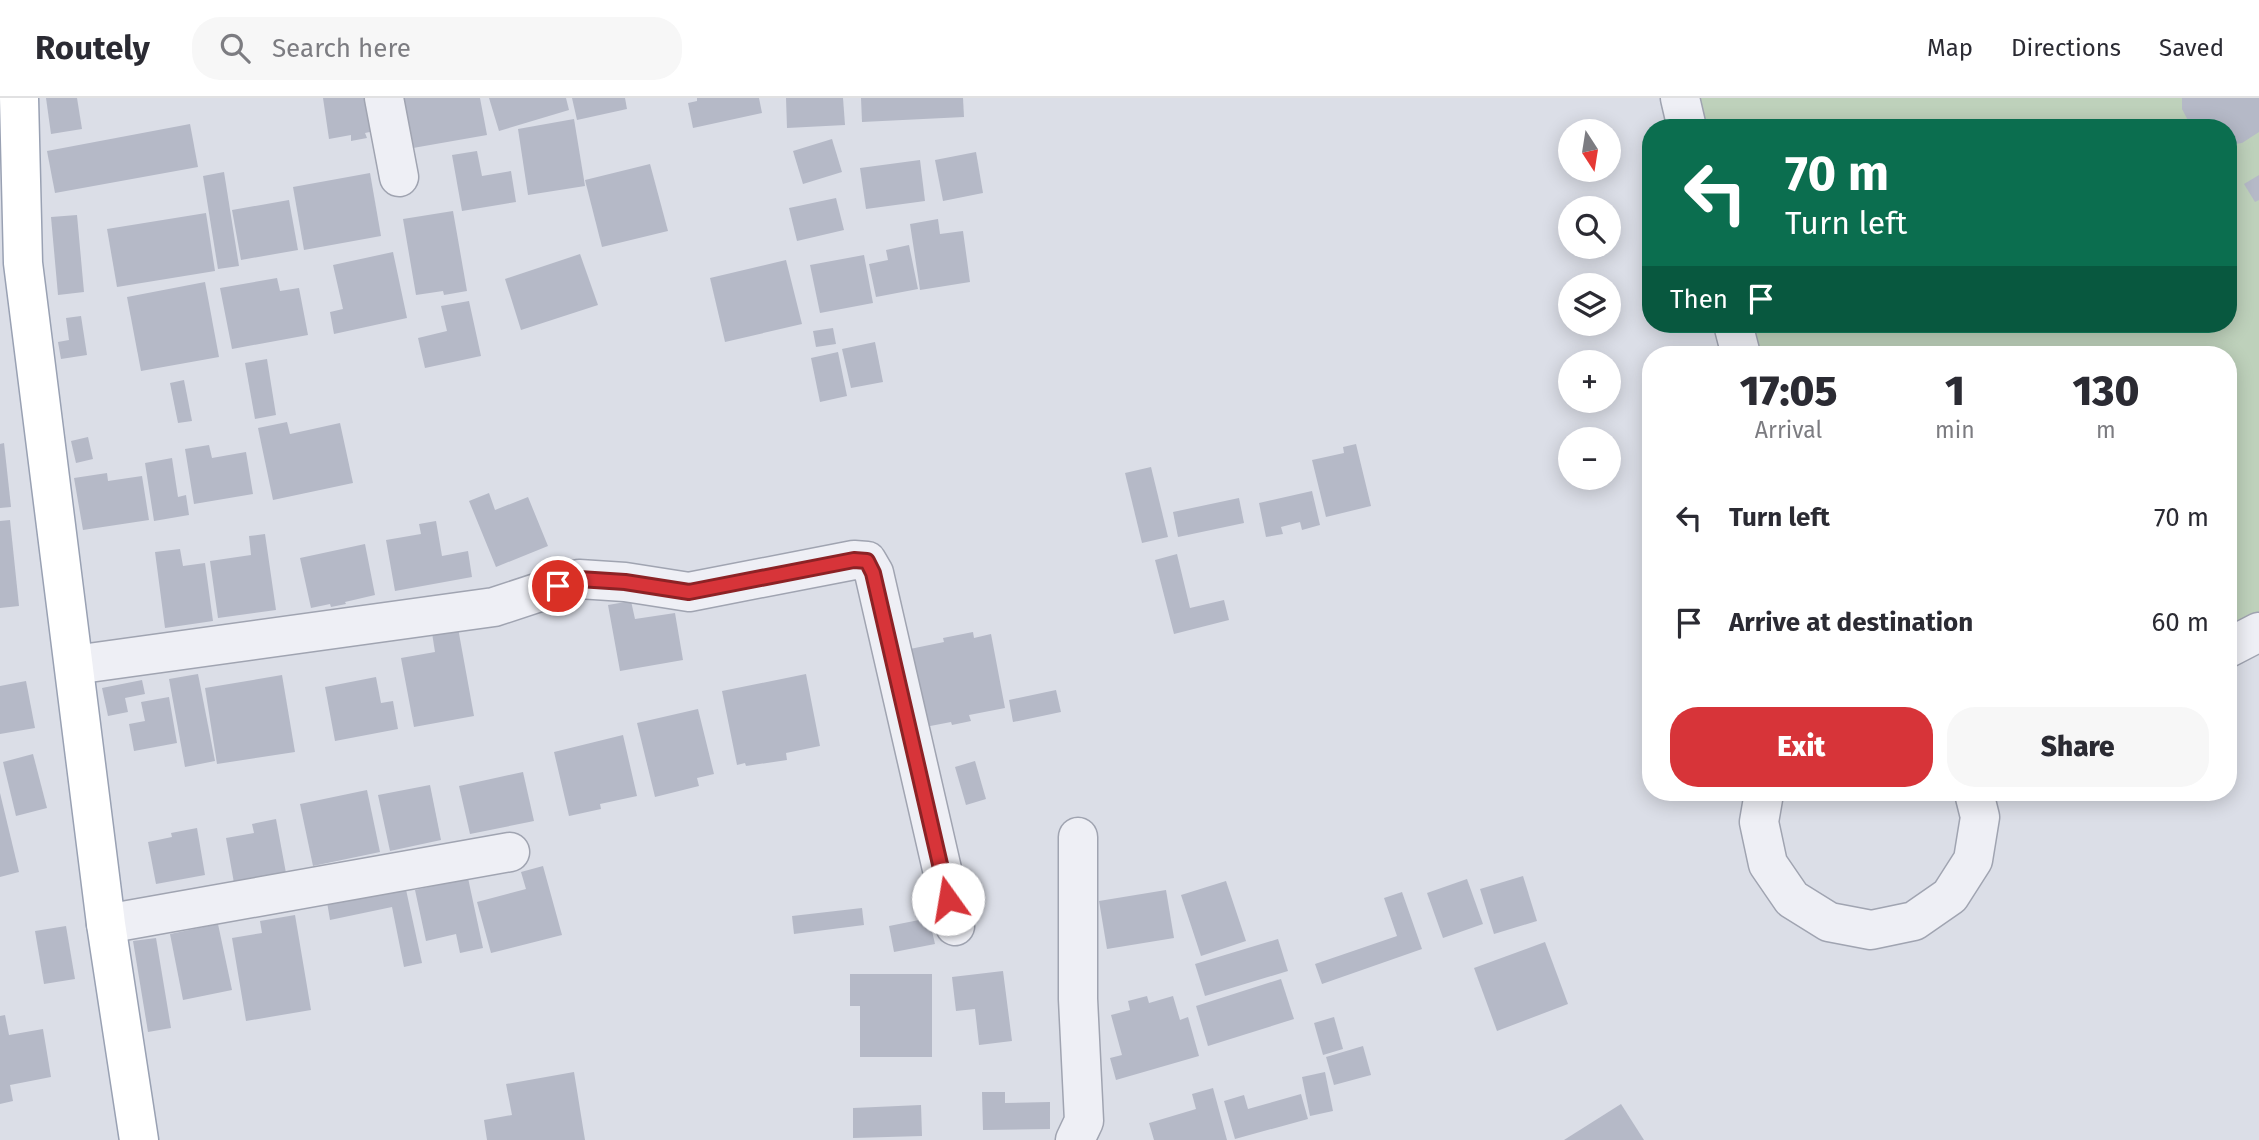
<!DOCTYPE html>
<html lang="en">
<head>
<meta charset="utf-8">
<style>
  :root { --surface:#fff; --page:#f7f7f7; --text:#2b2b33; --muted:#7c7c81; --line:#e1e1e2; --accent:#d73439 }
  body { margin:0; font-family:"Fira Sans",sans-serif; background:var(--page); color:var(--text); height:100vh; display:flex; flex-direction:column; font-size:26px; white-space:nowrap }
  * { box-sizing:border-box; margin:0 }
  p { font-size:23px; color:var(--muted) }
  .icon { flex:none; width:38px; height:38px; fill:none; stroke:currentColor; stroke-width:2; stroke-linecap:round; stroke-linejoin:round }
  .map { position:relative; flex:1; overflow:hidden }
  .details { position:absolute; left:1642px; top:248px; width:595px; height:455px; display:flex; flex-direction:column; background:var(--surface); border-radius:28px; box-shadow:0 4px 18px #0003 }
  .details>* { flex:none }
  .hud { position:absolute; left:1642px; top:21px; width:595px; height:214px; border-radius:28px; box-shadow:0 4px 18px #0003; background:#0b6e4f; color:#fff; overflow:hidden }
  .needle { width:46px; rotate:168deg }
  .buttons { position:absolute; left:1558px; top:21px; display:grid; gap:14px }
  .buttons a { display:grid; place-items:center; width:63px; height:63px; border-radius:50%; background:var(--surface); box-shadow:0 4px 18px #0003; font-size:35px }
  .pin { position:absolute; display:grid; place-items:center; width:60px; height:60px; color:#fff; margin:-30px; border:4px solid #fff; border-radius:50%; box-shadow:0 2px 7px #0007 }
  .me { position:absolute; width:77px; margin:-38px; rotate:347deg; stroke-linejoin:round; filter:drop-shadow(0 0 5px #0008) }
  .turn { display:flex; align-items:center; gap:24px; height:147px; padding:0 28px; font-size:32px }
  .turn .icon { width:91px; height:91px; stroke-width:2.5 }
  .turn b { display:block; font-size:49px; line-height:60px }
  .then { display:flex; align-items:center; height:66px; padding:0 28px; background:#0003; gap:14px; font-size:26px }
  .eta { display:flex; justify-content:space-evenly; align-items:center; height:119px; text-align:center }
  .eta b { font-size:42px; font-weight:800; line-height:49px }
  .cta { display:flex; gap:14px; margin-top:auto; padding:14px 28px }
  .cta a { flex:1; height:80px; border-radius:28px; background:var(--accent); color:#fff; font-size:28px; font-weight:800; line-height:80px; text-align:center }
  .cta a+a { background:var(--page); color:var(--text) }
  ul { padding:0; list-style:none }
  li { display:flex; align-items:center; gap:21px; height:105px; padding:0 28px }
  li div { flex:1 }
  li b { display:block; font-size:26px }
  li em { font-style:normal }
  header { display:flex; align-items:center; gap:42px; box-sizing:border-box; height:98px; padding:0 35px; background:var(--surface); border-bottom:2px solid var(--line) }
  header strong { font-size:33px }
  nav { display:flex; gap:38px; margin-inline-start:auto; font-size:24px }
  .search { width:490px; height:63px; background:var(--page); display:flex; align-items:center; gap:18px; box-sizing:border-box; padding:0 24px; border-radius:28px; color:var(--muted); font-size:26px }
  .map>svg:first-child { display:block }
  .green { fill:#bed1bb }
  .building { fill:#b5b9c7 }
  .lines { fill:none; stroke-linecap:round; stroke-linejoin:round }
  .minor-casing { stroke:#a0a4b1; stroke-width:41 }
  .major-casing { stroke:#99a1b3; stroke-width:41 }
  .minor { stroke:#eeeff5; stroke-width:38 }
  .major { stroke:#fff; stroke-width:38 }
  .route-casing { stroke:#8c2225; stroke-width:18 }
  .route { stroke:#d73439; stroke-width:12 }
</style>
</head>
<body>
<header>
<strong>Routely</strong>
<div class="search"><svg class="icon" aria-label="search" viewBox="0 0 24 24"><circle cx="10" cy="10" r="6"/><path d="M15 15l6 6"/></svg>Search here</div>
<nav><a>Map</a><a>Directions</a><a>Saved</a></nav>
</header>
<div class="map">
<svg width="2259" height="1042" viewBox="0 0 2259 1042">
  <rect width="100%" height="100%" fill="#dbdee7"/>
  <path class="green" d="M 1680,0 L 2259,0 L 2259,534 L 2228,550 L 2228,257 L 1741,257 L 1733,226 L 2228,226 L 2228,30 L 1687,30 Z"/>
  <g class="building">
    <path d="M 46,0 L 77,0 L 82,31 L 51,36 Z"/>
    <path d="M 323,0 L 373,0 L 379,32 L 365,35 L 367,40 L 351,43 L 351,37 L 329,41 Z"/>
    <path d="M 404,0 L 480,0 L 487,37 L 413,50 Z"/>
    <path d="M 489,0 L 566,0 L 569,12 L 499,33 Z"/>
    <path d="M 572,0 L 625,0 L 627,11 L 577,22 Z"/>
    <path d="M 697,0 L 759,0 L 762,15 L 693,30 L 688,5 L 697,3 Z"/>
    <path d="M 786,0 L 843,0 L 845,27 L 787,30 Z"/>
    <path d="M 861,0 L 963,0 L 964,19 L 862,24 Z"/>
    <path d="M 2182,0 L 2259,0 L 2259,34 L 2242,45 L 2228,47 L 2228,30 L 2192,30 L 2182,11 Z"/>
    <path d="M 574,21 L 585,88 L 528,97 L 518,31 Z"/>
    <path d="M 190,26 L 198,69 L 55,95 L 47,53 Z"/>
    <path d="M 832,41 L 842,74 L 803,86 L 793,53 Z"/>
    <path d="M 477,53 L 482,78 L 511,73 L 516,104 L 462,113 L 452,57 Z"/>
    <path d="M 976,54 L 983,95 L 943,103 L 935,62 Z"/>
    <path d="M 920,62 L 925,103 L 866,111 L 860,70 Z"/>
    <path d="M 650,66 L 668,133 L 602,149 L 585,82 Z"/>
    <path d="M 224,74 L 239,168 L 218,171 L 203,78 Z"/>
    <path d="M 370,75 L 381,138 L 304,152 L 293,89 Z"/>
    <path d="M 2259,77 L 2259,102 L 2255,104 L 2244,86 Z"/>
    <path d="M 836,100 L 844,132 L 797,143 L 789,110 Z"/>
    <path d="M 289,102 L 298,152 L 241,162 L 232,112 Z"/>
    <path d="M 453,113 L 467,193 L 444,197 L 443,193 L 416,197 L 403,121 Z"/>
    <path d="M 206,115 L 215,173 L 117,189 L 107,131 Z"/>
    <path d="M 77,117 L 84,194 L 58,197 L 51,119 Z"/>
    <path d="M 938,121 L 940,136 L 963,133 L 970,184 L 920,192 L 910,126 Z"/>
    <path d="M 909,147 L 918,191 L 876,199 L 869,166 L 888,162 L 886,152 Z"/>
    <path d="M 393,154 L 407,220 L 334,236 L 330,214 L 343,211 L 333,167 Z"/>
    <path d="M 580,156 L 598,207 L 521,232 L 505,181 Z"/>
    <path d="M 864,157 L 873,205 L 820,215 L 810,167 Z"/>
    <path d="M 786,162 L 802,226 L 725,244 L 710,180 Z"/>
    <path d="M 277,180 L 280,193 L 299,190 L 308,237 L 232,251 L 220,190 Z"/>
    <path d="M 205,184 L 219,259 L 141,273 L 127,199 Z"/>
    <path d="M 469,203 L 481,258 L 425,270 L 418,240 L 447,233 L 441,208 Z"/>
    <path d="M 81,218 L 87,257 L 61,261 L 58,244 L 69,242 L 66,220 Z"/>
    <path d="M 833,230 L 836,246 L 816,249 L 813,233 Z"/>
    <path d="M 875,244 L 883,284 L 851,290 L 842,251 Z"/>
    <path d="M 838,254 L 847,298 L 820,304 L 811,260 Z"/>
    <path d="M 267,261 L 276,317 L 255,321 L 245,265 Z"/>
    <path d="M 184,282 L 192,323 L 178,325 L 170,285 Z"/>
    <path d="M 287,324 L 290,336 L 340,325 L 353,385 L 273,402 L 258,330 Z"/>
    <path d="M 88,339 L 93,361 L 76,365 L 71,343 Z"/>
    <path d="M 4,345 L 11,409 L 0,410 L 0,346 Z"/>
    <path d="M 1356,346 L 1371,408 L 1326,419 L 1312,362 L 1344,355 L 1343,349 Z"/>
    <path d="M 209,347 L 212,360 L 246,354 L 253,396 L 194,406 L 185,351 Z"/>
    <path d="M 172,360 L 178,399 L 186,397 L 189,417 L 154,423 L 145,365 Z"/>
    <path d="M 1151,369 L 1168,439 L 1142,445 L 1125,375 Z"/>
    <path d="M 107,375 L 108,383 L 142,378 L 149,422 L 83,432 L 74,380 Z"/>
    <path d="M 1312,393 L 1320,427 L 1302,432 L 1300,424 L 1281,429 L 1283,436 L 1266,439 L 1259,405 Z"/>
    <path d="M 489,395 L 495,412 L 528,399 L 548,448 L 496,469 L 469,403 Z"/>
    <path d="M 1239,400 L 1244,425 L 1178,439 L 1173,414 Z"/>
    <path d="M 10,422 L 19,508 L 0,510 L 0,423 Z"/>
    <path d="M 436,423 L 442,458 L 468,453 L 472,479 L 395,493 L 386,442 L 421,436 L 419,426 Z"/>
    <path d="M 265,436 L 276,512 L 218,520 L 210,463 L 251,457 L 249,438 Z"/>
    <path d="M 365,446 L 375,497 L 345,504 L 346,506 L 331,509 L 330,506 L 311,510 L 300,460 Z"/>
    <path d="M 180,451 L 183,468 L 205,465 L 213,523 L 165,530 L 155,454 Z"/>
    <path d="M 1177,456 L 1190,510 L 1224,502 L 1229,522 L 1174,536 L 1155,462 Z"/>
    <path d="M 631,503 L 635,521 L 675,515 L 683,562 L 620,573 L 608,507 Z"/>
    <path d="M 458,530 L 474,618 L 414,629 L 401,560 L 435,554 L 432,535 Z"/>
    <path d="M 973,534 L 974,540 L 991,536 L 1005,610 L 969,617 L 971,623 L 952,627 L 951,624 L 925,629 L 910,551 L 944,544 L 943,540 Z"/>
    <path d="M 198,576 L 215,663 L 185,669 L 169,581 Z"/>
    <path d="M 806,576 L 820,648 L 786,655 L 787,662 L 746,668 L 745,665 L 737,667 L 722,593 Z"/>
    <path d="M 282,577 L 295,654 L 217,666 L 205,590 Z"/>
    <path d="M 376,579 L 381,605 L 393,603 L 398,631 L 335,643 L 325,589 Z"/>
    <path d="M 142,582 L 145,596 L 125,600 L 128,614 L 108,618 L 102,590 Z"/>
    <path d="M 26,583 L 35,630 L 0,636 L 0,588 Z"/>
    <path d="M 1056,592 L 1061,614 L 1013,624 L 1009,602 Z"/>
    <path d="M 169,599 L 177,645 L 134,653 L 129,626 L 145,623 L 141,604 Z"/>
    <path d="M 698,611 L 714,676 L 697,680 L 699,688 L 655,699 L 637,625 Z"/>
    <path d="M 623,637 L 637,698 L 600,706 L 601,711 L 569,718 L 554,654 Z"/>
    <path d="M 33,656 L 47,710 L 16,718 L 3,664 Z"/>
    <path d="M 975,663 L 986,701 L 966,707 L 955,669 Z"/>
    <path d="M 523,674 L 534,723 L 470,736 L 459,688 Z"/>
    <path d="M 430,687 L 441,742 L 390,753 L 378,697 Z"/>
    <path d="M 367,692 L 380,754 L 313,768 L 300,706 Z"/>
    <path d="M 0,695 L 19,774 L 0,779 Z"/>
    <path d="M 276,721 L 286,775 L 234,785 L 226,740 L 254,735 L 252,726 Z"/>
    <path d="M 197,730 L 205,777 L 156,786 L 148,744 L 172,739 L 171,735 Z"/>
    <path d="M 543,768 L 562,837 L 491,855 L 477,804 L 526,791 L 521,774 Z"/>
    <path d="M 1523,778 L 1537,823 L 1494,836 L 1480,791 Z"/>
    <path d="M 468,780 L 483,850 L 460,855 L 456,836 L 426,843 L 415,792 Z"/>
    <path d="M 1467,781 L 1483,826 L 1443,840 L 1427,795 Z"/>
    <path d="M 1226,783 L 1246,843 L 1201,858 L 1181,797 Z"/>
    <path d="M 405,787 L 422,865 L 404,869 L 392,809 L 330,822 L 327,804 Z"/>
    <path d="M 1166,792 L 1174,840 L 1107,851 L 1099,803 Z"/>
    <path d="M 1402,794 L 1422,851 L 1322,886 L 1315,866 L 1397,838 L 1384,800 Z"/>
    <path d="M 862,810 L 864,827 L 794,836 L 792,818 Z"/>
    <path d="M 295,817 L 311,912 L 246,923 L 232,840 L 262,835 L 260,823 Z"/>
    <path d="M 929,820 L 935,846 L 894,854 L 889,828 Z"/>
    <path d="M 218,826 L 232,892 L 183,902 L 170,836 Z"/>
    <path d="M 66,828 L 75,881 L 44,886 L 35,833 Z"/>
    <path d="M 156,840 L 171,930 L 148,934 L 133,843 Z"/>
    <path d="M 1278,841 L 1288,873 L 1205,898 L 1195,866 Z"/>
    <path d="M 1545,844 L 1568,906 L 1497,933 L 1474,870 Z"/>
    <path d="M 1003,873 L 1012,943 L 979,947 L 975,911 L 956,913 L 952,879 Z"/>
    <path d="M 850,876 L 932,876 L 932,959 L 860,959 L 860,908 L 850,908 Z"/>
    <path d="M 1281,881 L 1294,921 L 1208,948 L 1196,908 Z"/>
    <path d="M 1147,898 L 1149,905 L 1173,898 L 1180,922 L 1188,919 L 1199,958 L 1116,982 L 1110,960 L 1122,957 L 1111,917 L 1130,912 L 1128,903 Z"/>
    <path d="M 5,917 L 9,937 L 43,931 L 51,979 L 10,987 L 13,1003 L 0,1006 L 0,918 Z"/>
    <path d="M 1334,919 L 1343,951 L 1323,957 L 1314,925 Z"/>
    <path d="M 1363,948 L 1371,977 L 1334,987 L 1326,959 Z"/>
    <path d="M 574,974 L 585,1042 L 487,1042 L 484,1022 L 512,1017 L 506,986 Z"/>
    <path d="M 1325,974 L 1333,1013 L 1310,1018 L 1302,979 Z"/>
    <path d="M 1213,990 L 1227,1042 L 1154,1042 L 1149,1025 L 1196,1011 L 1192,996 Z"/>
    <path d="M 982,994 L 1005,994 L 1005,1005 L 1050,1004 L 1050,1031 L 983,1032 Z"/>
    <path d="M 1301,996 L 1308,1021 L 1235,1041 L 1224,1003 L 1244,997 L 1248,1011 Z"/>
    <path d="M 1621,1006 L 1644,1042 L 1564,1042 Z"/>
    <path d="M 921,1007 L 922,1038 L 853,1040 L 853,1010 Z"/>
  </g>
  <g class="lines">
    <defs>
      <g id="minor">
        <path d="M 384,0 L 399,79"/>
        <path d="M 1680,0 L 1687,30"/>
        <path d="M 1733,226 L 1741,257"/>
        <path d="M 2228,550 L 2259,534"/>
        <path d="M 74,567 L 494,509 L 579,481 L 625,484 L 689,494 L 854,462 L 867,463 L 874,475 L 955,828"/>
        <path d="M 1764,695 L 1759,724 L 1768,766 L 1792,801 L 1829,824 L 1871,832 L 1914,823 L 1950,798 L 1973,762 L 1980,719 L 1974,695"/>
        <path d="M 106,826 L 510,754"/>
        <path d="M 1075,1042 L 1084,1023 L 1078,901 L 1078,739"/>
      </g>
      <path id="major" d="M 19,0 L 23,165 L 106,826 L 139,1042"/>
    </defs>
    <use href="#minor" class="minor-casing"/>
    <use href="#major" class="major-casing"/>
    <use href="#minor" class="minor"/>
    <use href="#major" class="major"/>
  </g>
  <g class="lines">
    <defs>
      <path id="route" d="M 558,488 L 579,481 L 625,484 L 689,494 L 854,462 L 867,463 L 873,475 L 948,801"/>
    </defs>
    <use href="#route" class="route-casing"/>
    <use href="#route" class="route"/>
  </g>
</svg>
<div class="buttons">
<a><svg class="needle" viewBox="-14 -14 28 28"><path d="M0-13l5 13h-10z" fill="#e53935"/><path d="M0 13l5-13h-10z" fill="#7c7c81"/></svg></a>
<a><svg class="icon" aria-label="search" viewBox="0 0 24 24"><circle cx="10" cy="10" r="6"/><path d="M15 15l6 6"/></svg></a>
<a><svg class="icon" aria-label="layers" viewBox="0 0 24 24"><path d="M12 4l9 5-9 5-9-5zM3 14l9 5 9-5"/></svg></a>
<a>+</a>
<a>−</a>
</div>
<div class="pin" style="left:558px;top:488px;background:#d93025"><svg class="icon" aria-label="arrive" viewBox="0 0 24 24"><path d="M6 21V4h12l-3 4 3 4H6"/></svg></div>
<svg class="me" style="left:948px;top:801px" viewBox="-20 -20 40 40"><circle r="19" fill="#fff"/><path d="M0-13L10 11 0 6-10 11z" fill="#d73439"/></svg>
<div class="hud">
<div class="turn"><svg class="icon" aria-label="left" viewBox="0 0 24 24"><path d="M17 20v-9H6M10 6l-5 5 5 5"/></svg><div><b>70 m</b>Turn left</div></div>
<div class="then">Then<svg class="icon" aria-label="arrive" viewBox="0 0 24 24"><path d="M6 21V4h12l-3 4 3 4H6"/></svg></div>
</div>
<section class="details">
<div class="eta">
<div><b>17:05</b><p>Arrival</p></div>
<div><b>1</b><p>min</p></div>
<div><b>130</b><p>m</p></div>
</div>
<ul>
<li><svg class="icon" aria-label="left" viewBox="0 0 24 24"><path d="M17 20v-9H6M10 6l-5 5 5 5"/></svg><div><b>Turn left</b></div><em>70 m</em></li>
<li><svg class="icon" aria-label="arrive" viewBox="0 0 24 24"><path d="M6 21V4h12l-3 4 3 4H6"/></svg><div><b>Arrive at destination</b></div><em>60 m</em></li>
</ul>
<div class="cta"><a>Exit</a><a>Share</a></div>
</section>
</div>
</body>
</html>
